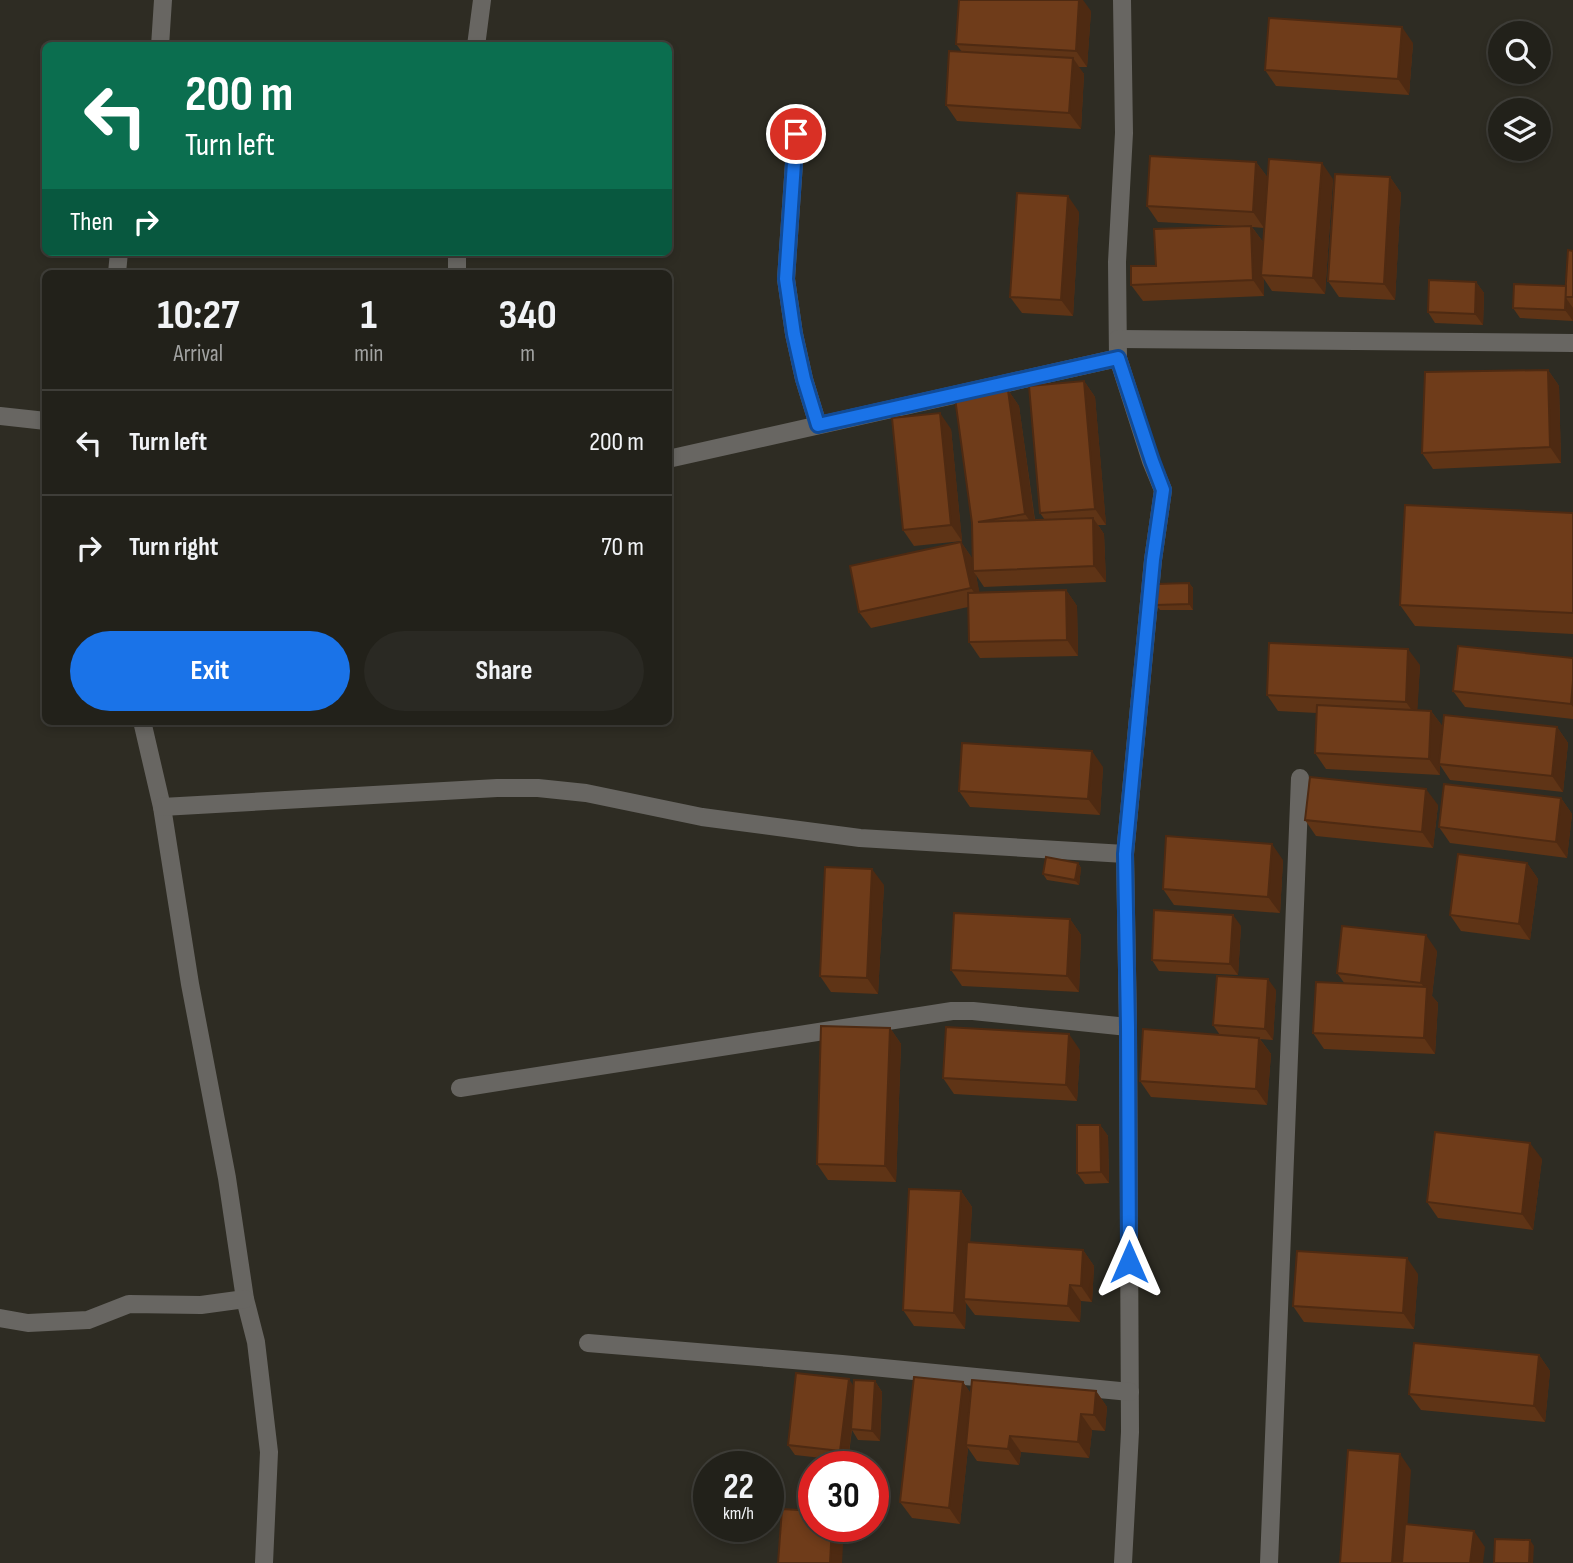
<!DOCTYPE html>
<html lang="en">
<head>
<meta charset="utf-8">
<style>
  :root { --surface:#22211a; --page:#2a2923; --text:#f1f3f6; --muted:#a2a3a2; --line:#3f3e39; --accent:#1a73e8 }
  body { margin:0; font-family:"Sofia Sans Condensed",sans-serif; background:var(--page); color:var(--text); height:100vh; display:flex; flex-direction:column; font-size:26px; white-space:nowrap }
  * { box-sizing:border-box; margin:0 }
  p { font-size:23px; color:var(--muted) }
  .icon { flex:none; width:38px; height:38px; fill:none; stroke:currentColor; stroke-width:2; stroke-linecap:round; stroke-linejoin:round }
  .map { position:relative; flex:1; overflow:hidden }
  .sheet { position:absolute; left:42px; top:270px; width:630px; height:455px; display:flex; flex-direction:column; background:var(--surface); border-radius:10px; box-shadow:0 4px 10px #0003,0 0 0 2px var(--line) }
  .sheet>* { flex:none }
  .hud { position:absolute; left:42px; top:42px; width:630px; height:214px; border-radius:10px; box-shadow:0 4px 10px #0003,0 0 0 2px var(--line); background:#0b6e4f; color:#fff; overflow:hidden }
  .buttons { position:absolute; left:1488px; top:21px; display:grid; gap:14px }
  .buttons a { display:grid; place-items:center; width:63px; height:63px; border-radius:50%; background:var(--surface); box-shadow:0 4px 10px #0003,0 0 0 2px var(--line); font-size:35px }
  .speed { position:absolute; left:693px; top:1451px; display:flex; gap:14px; font-size:35px; font-weight:700; text-align:center }
  .speed>* { display:grid; place-content:center; width:91px; height:91px; border-radius:50%; background:var(--surface); box-shadow:0 4px 10px #0003,0 0 0 2px var(--line); line-height:1 }
  .speed small { font-size:18px; font-weight:400 }
  .speed .limit { border:10px solid #d22; background:#fff; color:#111 }
  .pin { position:absolute; display:grid; place-items:center; width:60px; height:60px; color:#fff; margin:-30px; border:4px solid #fff; border-radius:50%; box-shadow:0 2px 7px #0007 }
  .me { position:absolute; width:77px; margin:-38px; rotate:0deg; stroke-linejoin:round; filter:drop-shadow(0 0 5px #0008) }
  .turn { display:flex; align-items:center; gap:24px; height:147px; padding:0 28px; font-size:32px }
  .turn .icon { width:91px; height:91px; stroke-width:2.5 }
  .turn b { display:block; font-size:49px; line-height:60px }
  .then { display:flex; align-items:center; height:66px; padding:0 28px; background:#0003; gap:14px; font-size:26px }
  .eta { display:flex; justify-content:space-evenly; align-items:center; height:119px; text-align:center }
  .eta b { font-size:42px; font-weight:700; line-height:49px }
  .primary-button { display:flex; gap:14px; margin-top:auto; padding:14px 28px }
  .primary-button a { flex:1; height:80px; border-radius:42px; background:var(--accent); color:#fff; font-size:28px; font-weight:700; line-height:80px; text-align:center }
  .primary-button a+a { background:var(--page); color:var(--text) }
  ul { padding:0; list-style:none }
  li { display:flex; align-items:center; gap:21px; height:105px; padding:0 28px; border-top:2px solid var(--line) }
  li div { flex:1 }
  li b { display:block; font-size:26px }
  li em { font-style:normal }
  .map>svg:first-child { display:block }
  .lines { fill:none; stroke-linecap:round; stroke-linejoin:round }
  .minor { stroke:#686662; stroke-width:18 }
  .wall { fill:#5f3416; fill-rule:evenodd }
  .shaded-wall { fill:#4e2a12 }
  .building { fill:#6f3c1a; stroke:#4e2a12; stroke-width:2 }
  .route-casing { stroke:#114b97; stroke-width:18 }
  .route { stroke:#1a73e8; stroke-width:12 }
</style>
</head>
<body>
<div class="map">
<svg width="1573" height="1563" viewBox="0 0 1573 1563">
  <rect width="100%" height="100%" fill="#2e2c23"/>
  <g class="lines">
    <g class="minor">
      <path d="M 1122,0 L 1124,133 L 1117,262 L 1118,358 L 1151,461 L 1163,490 L 1153,560 L 1125,854 L 1128,1027 L 1130,1432 L 1123,1563"/>
      <path d="M 160,46 L 163,0"/>
      <path d="M 476,46 L 482,0"/>
      <path d="M 796,134 L 786,279 L 794,334 L 804,379 L 818,425"/>
      <path d="M 457,252 L 457,273"/>
      <path d="M 117,273 L 119,252"/>
      <path d="M 1118,339 L 1573,343"/>
      <path d="M 0,416 L 46,421"/>
      <path d="M 668,459 L 1118,358"/>
      <path d="M 142,721 L 162,807 L 190,984 L 227,1178 L 245,1299 L 256,1342 L 269,1452 L 264,1563"/>
      <path d="M 162,807 L 497,788 L 538,788 L 586,793 L 702,817 L 860,838 L 1125,854"/>
      <path d="M 460,1088 L 952,1011 L 973,1011 L 1128,1027"/>
      <path d="M 0,1318 L 28,1323 L 88,1320 L 129,1304 L 201,1305 L 245,1299"/>
      <path d="M 588,1343 L 842,1364 L 1130,1392"/>
      <path d="M 1269,1563 L 1300,778"/>
    </g>
  </g>
  <g class="wall">
    <path d="M 1091,11 L 1087,67 L 1078,67 L 1084,74 L 1081,129 L 957,121 L 946,105 L 962,52 L 956,44 Z"/>
    <path d="M 1413,43 L 1409,95 L 1276,86 L 1265,70 Z"/>
    <path d="M 1256,162 L 1268,178 L 1333,179 L 1325,294 L 1272,291 L 1264,279 L 1264,296 L 1143,301 L 1131,285 L 1156,266 L 1236,226 L 1158,222 L 1147,206 ZM 1252,227 L 1264,228 L 1263,242 Z"/>
    <path d="M 1390,177 L 1401,193 L 1395,300 L 1339,297 L 1328,281 Z"/>
    <path d="M 1079,212 L 1073,316 L 1022,313 L 1010,297 Z"/>
    <path d="M 1573,251 L 1573,321 L 1520,318 L 1513,308 L 1566,286 Z"/>
    <path d="M 1476,282 L 1484,293 L 1483,325 L 1435,323 L 1428,312 Z"/>
    <path d="M 1548,370 L 1559,386 L 1561,463 L 1433,469 L 1422,453 Z"/>
    <path d="M 1084,381 L 1095,397 L 1106,525 L 1098,525 L 1104,534 L 1106,582 L 984,587 L 976,575 L 979,592 L 1066,590 L 1077,606 L 1078,656 L 980,658 L 969,642 L 968,607 L 871,628 L 859,612 L 961,542 L 972,558 L 1008,390 L 1019,406 L 1035,520 L 1045,520 L 1040,513 Z"/>
    <path d="M 951,429 L 962,541 L 914,546 L 903,530 Z"/>
    <path d="M 1573,513 L 1573,634 L 1415,626 L 1400,605 Z"/>
    <path d="M 1189,583 L 1193,588 L 1193,610 L 1160,610 L 1156,605 Z"/>
    <path d="M 1573,658 L 1573,719 L 1465,707 L 1453,691 Z"/>
    <path d="M 1420,665 L 1417,710 L 1431,711 L 1443,727 L 1442,738 L 1557,727 L 1568,743 L 1563,792 L 1450,780 L 1440,765 L 1440,775 L 1326,769 L 1315,753 L 1317,713 L 1278,711 L 1267,695 Z"/>
    <path d="M 1103,767 L 1100,815 L 970,807 L 959,791 Z"/>
    <path d="M 1561,798 L 1572,814 L 1567,858 L 1450,843 L 1439,827 Z"/>
    <path d="M 1438,805 L 1433,848 L 1316,836 L 1305,820 Z"/>
    <path d="M 1283,860 L 1280,913 L 1174,905 L 1163,889 Z"/>
    <path d="M 1078,863 L 1081,868 L 1079,885 L 1047,880 L 1043,874 Z"/>
    <path d="M 1527,863 L 1538,879 L 1530,940 L 1461,931 L 1450,915 Z"/>
    <path d="M 884,885 L 878,994 L 831,992 L 820,976 Z"/>
    <path d="M 1070,919 L 1081,935 L 1079,992 L 962,986 L 951,970 Z"/>
    <path d="M 1241,926 L 1238,975 L 1159,971 L 1152,960 Z"/>
    <path d="M 1437,951 L 1432,996 L 1438,1003 L 1435,1054 L 1324,1049 L 1313,1033 L 1345,984 L 1337,973 Z"/>
    <path d="M 1276,990 L 1273,1040 L 1260,1039 L 1271,1054 L 1267,1105 L 1151,1097 L 1140,1081 L 1220,1035 L 1213,1025 Z"/>
    <path d="M 890,1028 L 901,1044 L 896,1182 L 828,1180 L 817,1164 Z"/>
    <path d="M 1080,1050 L 1077,1101 L 954,1094 L 943,1078 Z"/>
    <path d="M 1100,1125 L 1108,1136 L 1109,1183 L 1085,1184 L 1077,1173 Z"/>
    <path d="M 1542,1159 L 1533,1230 L 1438,1218 L 1427,1202 Z"/>
    <path d="M 961,1191 L 972,1207 L 970,1243 L 1083,1250 L 1094,1266 L 1092,1302 L 1081,1301 L 1080,1322 L 975,1315 L 966,1303 L 965,1329 L 914,1326 L 903,1310 Z"/>
    <path d="M 1418,1274 L 1414,1329 L 1304,1322 L 1293,1306 Z"/>
    <path d="M 1539,1355 L 1550,1371 L 1545,1422 L 1421,1410 L 1409,1394 Z"/>
    <path d="M 875,1381 L 882,1392 L 880,1441 L 858,1440 L 852,1430 L 848,1461 L 795,1455 L 788,1445 L 853,1385 Z"/>
    <path d="M 963,1382 L 971,1394 L 1096,1391 L 1107,1407 L 1105,1431 L 1092,1430 L 1089,1458 L 1021,1452 L 1019,1465 L 977,1461 L 968,1448 L 960,1524 L 912,1518 L 900,1502 Z"/>
  </g>
  <g class="shaded-wall">
    <path d="M 1079,0 L 1083,0 L 1091,11 L 1087,67 L 1076,51 Z"/>
    <path d="M 1402,27 L 1413,43 L 1409,95 L 1398,79 Z"/>
    <path d="M 1073,58 L 1084,74 L 1081,129 L 1069,113 Z"/>
    <path d="M 1256,162 L 1268,178 L 1264,228 L 1253,212 Z"/>
    <path d="M 1322,163 L 1333,179 L 1325,294 L 1313,278 Z"/>
    <path d="M 1390,177 L 1401,193 L 1395,300 L 1384,284 Z"/>
    <path d="M 1068,196 L 1079,212 L 1073,316 L 1061,300 Z"/>
    <path d="M 1251,226 L 1263,242 L 1261,275 L 1264,279 L 1264,296 L 1253,280 Z"/>
    <path d="M 1476,282 L 1484,293 L 1483,325 L 1475,314 Z"/>
    <path d="M 1566,298 L 1573,308 L 1573,321 L 1565,310 Z"/>
    <path d="M 1548,370 L 1559,386 L 1561,463 L 1550,447 Z"/>
    <path d="M 1084,381 L 1095,397 L 1106,525 L 1095,509 Z"/>
    <path d="M 1008,390 L 1019,406 L 1036,530 L 1025,514 Z"/>
    <path d="M 940,413 L 951,429 L 962,541 L 951,525 Z"/>
    <path d="M 1093,518 L 1104,534 L 1106,582 L 1094,566 Z"/>
    <path d="M 961,542 L 972,558 L 973,571 L 976,575 L 982,604 L 971,588 Z"/>
    <path d="M 1189,583 L 1193,588 L 1193,610 L 1189,604 Z"/>
    <path d="M 1066,590 L 1077,606 L 1078,656 L 1067,640 Z"/>
    <path d="M 1408,649 L 1420,665 L 1417,718 L 1406,702 Z"/>
    <path d="M 1573,681 L 1573,707 L 1571,704 Z"/>
    <path d="M 1431,711 L 1443,727 L 1440,764 L 1439,764 L 1440,765 L 1440,775 L 1429,759 Z"/>
    <path d="M 1557,727 L 1568,743 L 1563,792 L 1552,776 Z"/>
    <path d="M 1092,751 L 1103,767 L 1100,815 L 1088,799 Z"/>
    <path d="M 1426,789 L 1438,805 L 1433,848 L 1422,832 Z"/>
    <path d="M 1561,798 L 1572,814 L 1567,858 L 1556,842 Z"/>
    <path d="M 1272,844 L 1283,860 L 1280,913 L 1268,897 Z"/>
    <path d="M 1078,863 L 1081,868 L 1079,885 L 1075,880 Z"/>
    <path d="M 1527,863 L 1538,879 L 1530,940 L 1519,924 Z"/>
    <path d="M 872,869 L 884,885 L 878,994 L 867,978 Z"/>
    <path d="M 1233,915 L 1241,926 L 1238,975 L 1230,964 Z"/>
    <path d="M 1070,919 L 1081,935 L 1079,992 L 1067,976 Z"/>
    <path d="M 1426,935 L 1437,951 L 1432,996 L 1438,1003 L 1435,1054 L 1424,1038 L 1426,990 L 1421,983 Z"/>
    <path d="M 1268,979 L 1276,990 L 1273,1040 L 1265,1029 Z"/>
    <path d="M 890,1028 L 901,1044 L 896,1182 L 885,1166 Z"/>
    <path d="M 1069,1034 L 1080,1050 L 1077,1101 L 1066,1085 Z"/>
    <path d="M 1259,1038 L 1271,1054 L 1267,1105 L 1256,1089 Z"/>
    <path d="M 1100,1125 L 1108,1136 L 1109,1183 L 1101,1172 Z"/>
    <path d="M 1530,1143 L 1542,1159 L 1533,1230 L 1522,1214 Z"/>
    <path d="M 961,1191 L 972,1207 L 967,1299 L 964,1299 L 966,1303 L 965,1329 L 954,1313 Z"/>
    <path d="M 1083,1250 L 1094,1266 L 1092,1302 L 1081,1286 Z"/>
    <path d="M 1407,1258 L 1418,1274 L 1414,1329 L 1403,1313 Z"/>
    <path d="M 1070,1285 L 1081,1301 L 1080,1322 L 1068,1306 Z"/>
    <path d="M 1539,1355 L 1550,1371 L 1545,1422 L 1534,1406 Z"/>
    <path d="M 849,1379 L 856,1390 L 848,1461 L 840,1451 Z"/>
    <path d="M 875,1381 L 882,1392 L 880,1441 L 872,1431 Z"/>
    <path d="M 963,1382 L 974,1398 L 966,1445 L 968,1448 L 960,1524 L 949,1508 Z"/>
    <path d="M 1096,1391 L 1107,1407 L 1105,1431 L 1094,1415 Z"/>
    <path d="M 1081,1414 L 1092,1430 L 1089,1458 L 1078,1442 Z"/>
    <path d="M 1010,1436 L 1021,1452 L 1019,1465 L 1008,1449 Z"/>
    <path d="M 1400,1454 L 1411,1470 L 1405,1563 L 1392,1563 Z"/>
    <path d="M 832,1526 L 843,1526 L 844,1528 L 842,1563 L 830,1563 Z"/>
    <path d="M 1474,1531 L 1485,1547 L 1483,1563 L 1470,1563 Z"/>
    <path d="M 1530,1540 L 1534,1546 L 1533,1563 L 1529,1563 Z"/>
  </g>
  <g class="building">
    <path d="M 959,0 L 1079,0 L 1076,51 L 956,44 Z"/>
    <path d="M 1269,18 L 1402,27 L 1398,79 L 1265,70 Z"/>
    <path d="M 949,51 L 1073,58 L 1069,113 L 946,105 Z"/>
    <path d="M 1150,156 L 1256,162 L 1253,212 L 1147,206 Z"/>
    <path d="M 1269,159 L 1322,163 L 1313,278 L 1261,275 Z"/>
    <path d="M 1335,174 L 1390,177 L 1384,284 L 1328,281 Z"/>
    <path d="M 1017,193 L 1068,196 L 1061,300 L 1010,297 Z"/>
    <path d="M 1251,226 L 1253,280 L 1131,285 L 1131,266 L 1156,266 L 1154,229 Z"/>
    <path d="M 1568,250 L 1573,251 L 1573,297 L 1565,297 Z"/>
    <path d="M 1429,280 L 1476,282 L 1475,314 L 1428,312 Z"/>
    <path d="M 1514,284 L 1566,286 L 1565,310 L 1513,308 Z"/>
    <path d="M 1548,370 L 1550,447 L 1422,453 L 1425,372 Z"/>
    <path d="M 1084,381 L 1095,509 L 1040,513 L 1029,386 Z"/>
    <path d="M 1008,390 L 1025,514 L 978,522 L 1093,518 L 1094,566 L 973,571 L 972,523 L 955,398 Z"/>
    <path d="M 940,413 L 951,525 L 903,530 L 892,418 Z"/>
    <path d="M 1405,505 L 1573,513 L 1573,613 L 1400,605 Z"/>
    <path d="M 961,542 L 971,588 L 859,612 L 850,566 Z"/>
    <path d="M 1189,583 L 1189,604 L 1156,605 L 1156,584 Z"/>
    <path d="M 1066,590 L 1067,640 L 969,642 L 968,593 Z"/>
    <path d="M 1269,643 L 1408,649 L 1406,702 L 1267,695 Z"/>
    <path d="M 1458,646 L 1573,658 L 1573,681 L 1571,704 L 1453,691 Z"/>
    <path d="M 1317,705 L 1431,711 L 1429,759 L 1315,753 Z"/>
    <path d="M 1444,715 L 1557,727 L 1552,776 L 1439,764 Z"/>
    <path d="M 962,743 L 1092,751 L 1088,799 L 959,791 Z"/>
    <path d="M 1310,777 L 1426,789 L 1422,832 L 1305,820 Z"/>
    <path d="M 1444,784 L 1561,798 L 1556,842 L 1439,827 Z"/>
    <path d="M 1166,836 L 1272,844 L 1268,897 L 1163,889 Z"/>
    <path d="M 1458,854 L 1527,863 L 1519,924 L 1450,915 Z"/>
    <path d="M 1046,857 L 1078,863 L 1075,880 L 1043,874 Z"/>
    <path d="M 825,867 L 872,869 L 867,978 L 820,976 Z"/>
    <path d="M 1154,910 L 1233,915 L 1230,964 L 1152,960 Z"/>
    <path d="M 954,913 L 1070,919 L 1067,976 L 951,970 Z"/>
    <path d="M 1342,926 L 1426,935 L 1421,983 L 1337,973 Z"/>
    <path d="M 1217,976 L 1268,979 L 1265,1029 L 1213,1025 Z"/>
    <path d="M 1316,982 L 1427,987 L 1424,1038 L 1313,1033 Z"/>
    <path d="M 821,1026 L 890,1028 L 885,1166 L 817,1164 Z"/>
    <path d="M 946,1027 L 1069,1034 L 1066,1085 L 943,1078 Z"/>
    <path d="M 1143,1029 L 1259,1038 L 1256,1089 L 1140,1081 Z"/>
    <path d="M 1077,1125 L 1100,1125 L 1101,1172 L 1077,1173 Z"/>
    <path d="M 1435,1132 L 1530,1143 L 1522,1214 L 1427,1202 Z"/>
    <path d="M 909,1189 L 961,1191 L 954,1313 L 903,1310 Z"/>
    <path d="M 967,1242 L 1083,1250 L 1081,1286 L 1070,1285 L 1068,1306 L 964,1299 Z"/>
    <path d="M 1297,1251 L 1407,1258 L 1403,1313 L 1293,1306 Z"/>
    <path d="M 1414,1343 L 1539,1355 L 1534,1406 L 1409,1394 Z"/>
    <path d="M 796,1373 L 849,1379 L 840,1451 L 788,1445 Z"/>
    <path d="M 914,1377 L 963,1382 L 949,1508 L 900,1502 Z"/>
    <path d="M 854,1380 L 875,1381 L 872,1431 L 851,1429 Z"/>
    <path d="M 972,1380 L 1096,1391 L 1094,1415 L 1081,1414 L 1078,1442 L 1010,1436 L 1008,1449 L 966,1445 Z"/>
    <path d="M 1348,1450 L 1400,1454 L 1392,1563 L 1340,1563 Z"/>
    <path d="M 782,1509 L 814,1511 L 814,1526 L 832,1526 L 830,1563 L 778,1563 Z"/>
    <path d="M 1405,1524 L 1474,1531 L 1470,1563 L 1402,1563 Z"/>
    <path d="M 1495,1539 L 1530,1540 L 1529,1563 L 1494,1563 Z"/>
  </g>
  <g class="lines">
    <defs>
      <path id="route" d="M 796,134 L 786,279 L 794,334 L 804,379 L 818,425 L 1118,358 L 1152,461 L 1163,490 L 1153,560 L 1125,854 L 1128,1027 L 1129,1262"/>
    </defs>
    <use href="#route" class="route-casing"/>
    <use href="#route" class="route"/>
  </g>
</svg>
<div class="buttons">
<a><svg class="icon" aria-label="search" viewBox="0 0 24 24"><circle cx="10" cy="10" r="6"/><path d="M15 15l6 6"/></svg></a>
<a><svg class="icon" aria-label="layers" viewBox="0 0 24 24"><path d="M12 4l9 5-9 5-9-5zM3 14l9 5 9-5"/></svg></a>
</div>
<div class="speed"><div>22<small>km/h</small></div><div class="limit">30</div></div>
<div class="pin" style="left:796px;top:134px;background:#d93025"><svg class="icon" aria-label="arrive" viewBox="0 0 24 24"><path d="M6 21V4h12l-3 4 3 4H6"/></svg></div>
<svg class="me" style="left:1129px;top:1262px" viewBox="-20 -20 40 40"><path d="M0-17L14 15 0 8-14 15z" fill="#1a73e8" stroke="#fff" stroke-width="4"/></svg>
<div class="hud">
<div class="turn"><svg class="icon" aria-label="left" viewBox="0 0 24 24"><path d="M17 20v-9H6M10 6l-5 5 5 5"/></svg><div><b>200 m</b>Turn left</div></div>
<div class="then">Then<svg class="icon" aria-label="right" viewBox="0 0 24 24"><path d="M7 20v-9h11M14 6l5 5-5 5"/></svg></div>
</div>
<section class="sheet">
<div class="eta">
<div><b>10:27</b><p>Arrival</p></div>
<div><b>1</b><p>min</p></div>
<div><b>340</b><p>m</p></div>
</div>
<ul>
<li><svg class="icon" aria-label="left" viewBox="0 0 24 24"><path d="M17 20v-9H6M10 6l-5 5 5 5"/></svg><div><b>Turn left</b></div><em>200 m</em></li>
<li><svg class="icon" aria-label="right" viewBox="0 0 24 24"><path d="M7 20v-9h11M14 6l5 5-5 5"/></svg><div><b>Turn right</b></div><em>70 m</em></li>
</ul>
<div class="primary-button"><a>Exit</a><a>Share</a></div>
</section>
</div>
</body>
</html>
